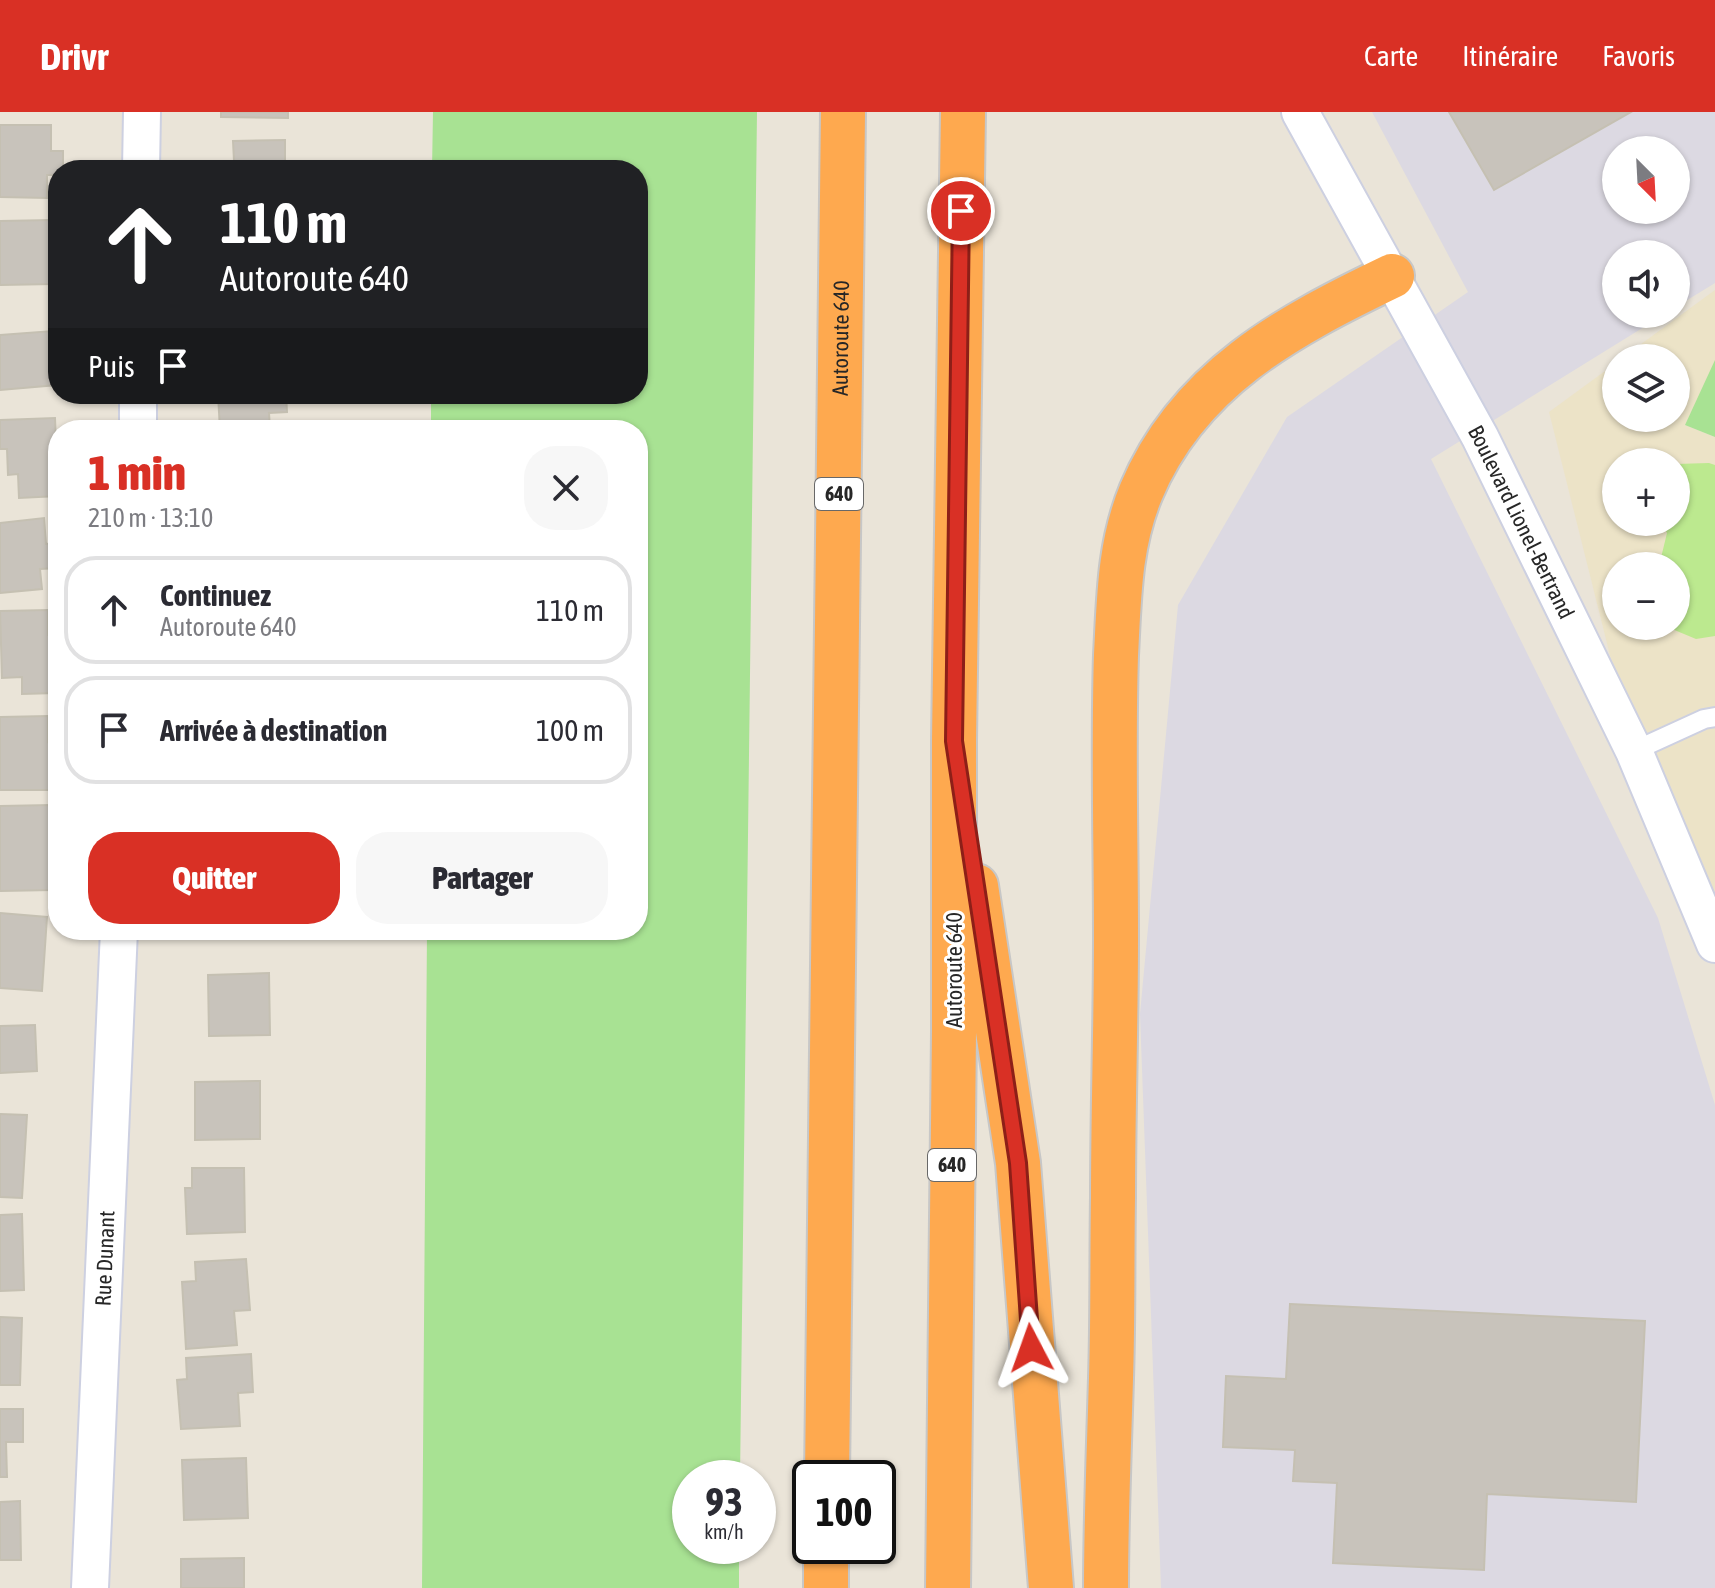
<!DOCTYPE html>
<html lang="fr">
<head>
<meta charset="utf-8">
<style>
  :root { --surface:#fff; --page:#f7f7f7; --text:#2b2b33; --muted:#7c7c81; --line:#e1e1e2; --accent:#d93025 }
  body { margin:0; font-family:"Asap Condensed",sans-serif; background:var(--page); color:var(--text); height:100vh; display:flex; flex-direction:column; font-size:30px; white-space:nowrap }
  * { box-sizing:border-box; margin:0 }
  p { font-size:26px; color:var(--muted) }
  .icon { flex:none; width:44px; height:44px; fill:none; stroke:currentColor; stroke-width:2; stroke-linecap:round; stroke-linejoin:round }
  .map { position:relative; flex:1; overflow:hidden }
  .sheet { position:absolute; left:48px; top:308px; width:600px; height:520px; display:flex; flex-direction:column; background:var(--surface); border-radius:32px; box-shadow:0 2px 6px #0004 }
  .sheet>* { flex:none }
  .hud { position:absolute; left:48px; top:48px; width:600px; height:244px; border-radius:32px; box-shadow:0 2px 6px #0004; background:#202124; color:#fff; overflow:hidden }
  .needle { width:52px; rotate:156deg }
  .controls { position:absolute; left:1602px; top:24px; display:grid; gap:16px }
  .controls a { display:grid; place-items:center; width:88px; height:88px; border-radius:50%; background:var(--surface); box-shadow:0 2px 6px #0004; font-size:40px }
  .speed { position:absolute; left:672px; top:1348px; display:flex; gap:16px; font-size:40px; font-weight:700; text-align:center }
  .speed>* { display:grid; place-content:center; width:104px; height:104px; border-radius:50%; background:var(--surface); box-shadow:0 2px 6px #0004; line-height:1 }
  .speed small { font-size:20px; font-weight:400 }
  .speed .limit { border:4px solid #111; border-radius:12px; background:#fff; color:#111 }
  .pin { position:absolute; display:grid; place-items:center; width:68px; height:68px; color:#fff; margin:-34px; border:4px solid #fff; border-radius:50%; box-shadow:0 2px 8px #0007 }
  .me { position:absolute; width:88px; margin:-44px; rotate:356deg; stroke-linejoin:round; filter:drop-shadow(0 0 6px #0008) }
  .turn { display:flex; align-items:center; gap:28px; height:168px; padding:0 40px; font-size:36px }
  .turn .icon { width:104px; height:104px; stroke-width:2.5 }
  .turn b { display:block; font-size:56px; line-height:68px }
  .then { display:flex; align-items:center; height:76px; padding:0 40px; background:#0003; gap:16px; font-size:30px }
  .round { display:grid; place-items:center; flex:none; width:84px; height:84px; border-radius:32px; background:var(--page) }
  .head { display:flex; align-items:center; justify-content:space-between; height:136px; padding:0 40px }
  h1 { font-size:48px; font-weight:800; line-height:60px; color:var(--accent) }
  .button { display:flex; gap:16px; margin-top:auto; padding:16px 40px }
  .button a { flex:1; height:92px; border-radius:32px; background:var(--accent); color:#fff; font-size:32px; font-weight:800; line-height:92px; text-align:center }
  .button a+a { background:var(--page); color:var(--text) }
  ul { padding:0; list-style:none }
  li { display:flex; align-items:center; gap:24px; height:108px; margin:0 16px 12px; padding:0 24px; border:4px solid var(--line); border-radius:32px }
  li div { flex:1 }
  li b { display:block; font-size:30px }
  li em { font-style:normal }
  header { display:flex; align-items:center; gap:48px; box-sizing:border-box; height:112px; padding:0 40px; background:var(--accent); color:#fff }
  header strong { font-size:38px }
  nav { display:flex; gap:44px; margin-inline-start:auto; font-size:28px }
  .map>svg:first-child { display:block }
  .industrial { fill:#dcd9e2; fill-rule:evenodd }
  .education { fill:#ece3c7; fill-rule:evenodd }
  .green { fill:#a8e293 }
  .pitch { fill:#bce98f }
  .building { fill:#c8c3bb; stroke:#c5c0b2; stroke-width:2 }
  .lines { fill:none; stroke-linecap:round; stroke-linejoin:round }
  .service-casing { stroke:#cdd0e1; stroke-width:22 }
  .minor-casing { stroke:#cdd0e1; stroke-width:40 }
  .motorway-casing { stroke:#c7c7c7; stroke-width:48 }
  .service { stroke:#fff; stroke-width:18 }
  .minor { stroke:#fff; stroke-width:36 }
  .motorway { stroke:#fea94f; stroke-width:44 }
  .route-casing { stroke:#8d1f18; stroke-width:20 }
  .route { stroke:#d93025; stroke-width:14 }
  .labels { text-anchor:middle; stroke-width:6; stroke-linejoin:round; paint-order:stroke }
  .shield { fill:#fff; stroke:#686868; stroke-width:2 }
  .shield-label { font-size:20px; font-weight:bold; fill:#272727 }
  .street-label { font-size:22px; fill:#272727; stroke:#fff }
</style>
</head>
<body>
<header>
<strong>Drivr</strong>
<nav><a>Carte</a><a>Itinéraire</a><a>Favoris</a></nav>
</header>
<div class="map">
<svg width="1715" height="1476" viewBox="0 0 1715 1476">
  <rect width="100%" height="100%" fill="#eae4d8"/>
  <path class="industrial" d="M 1372,0 L 1715,0 L 1715,171 L 1676,195 L 1676,142 L 1616,142 L 1616,202 L 1665,202 L 1431,347 L 1658,806 L 1715,993 L 1715,1476 L 1161,1476 L 1140,902 L 1178,493 L 1287,305 L 1468,180 ZM 1616,38 L 1676,38 L 1676,98 L 1616,98 Z"/>
  <path class="education" d="M 1715,178 L 1715,252 L 1685,313 L 1715,325 L 1715,832 L 1634,639 L 1549,300 L 1616,251 L 1616,306 L 1676,306 L 1676,246 L 1622,246 ZM 1616,350 L 1676,350 L 1676,410 L 1616,410 ZM 1616,454 L 1676,454 L 1676,514 L 1616,514 Z"/>
  <g class="green">
    <path d="M 433,0 L 757,0 L 740,1366 L 690,1366 L 690,1434 L 739,1434 L 739,1476 L 422,1476 L 427,818 L 638,818 L 638,318 L 431,318 L 431,282 L 638,282 L 638,58 L 432,58 Z"/>
    <path d="M 1715,248 L 1715,325 L 1685,313 Z"/>
  </g>
  <path class="pitch" d="M 1709,351 L 1715,353 L 1715,524 L 1696,527 L 1672,517 L 1670,514 L 1676,514 L 1676,454 L 1659,454 L 1667,421 L 1661,410 L 1676,410 L 1676,352 Z"/>
  <g class="building">
    <path d="M 221,0 L 288,0 L 288,6 L 221,5 Z"/>
    <path d="M 1449,0 L 1631,0 L 1494,78 Z"/>
    <path d="M 0,13 L 51,13 L 51,39 L 63,39 L 63,58 L 58,58 L 58,63 L 47,63 L 47,86 L 0,85 Z"/>
    <path d="M 285,28 L 285,58 L 221,58 L 221,50 L 234,49 L 233,29 Z"/>
    <path d="M 52,108 L 53,172 L 0,173 L 0,109 Z"/>
    <path d="M 53,219 L 57,273 L 0,278 L 0,223 Z"/>
    <path d="M 218,282 L 286,282 L 287,300 L 269,301 L 270,317 L 220,318 Z"/>
    <path d="M 55,306 L 58,384 L 19,386 L 18,362 L 8,363 L 7,337 L 0,337 L 0,308 Z"/>
    <path d="M 44,406 L 46,432 L 54,431 L 57,456 L 40,457 L 42,477 L 0,481 L 0,411 Z"/>
    <path d="M 48,498 L 48,523 L 55,523 L 56,581 L 22,582 L 22,565 L 2,566 L 0,499 Z"/>
    <path d="M 48,604 L 48,630 L 54,629 L 54,678 L 0,678 L 0,605 Z"/>
    <path d="M 51,693 L 52,778 L 0,779 L 0,694 Z"/>
    <path d="M 0,801 L 47,805 L 42,879 L 0,876 Z"/>
    <path d="M 269,861 L 270,923 L 209,924 L 208,863 Z"/>
    <path d="M 35,913 L 37,959 L 0,961 L 0,914 Z"/>
    <path d="M 260,969 L 260,1027 L 195,1028 L 195,970 Z"/>
    <path d="M 0,1002 L 27,1003 L 22,1086 L 0,1085 Z"/>
    <path d="M 192,1056 L 244,1056 L 245,1120 L 187,1122 L 185,1076 L 192,1076 Z"/>
    <path d="M 22,1102 L 24,1178 L 0,1179 L 0,1103 Z"/>
    <path d="M 246,1147 L 250,1198 L 234,1199 L 237,1233 L 186,1237 L 182,1170 L 196,1169 L 195,1150 Z"/>
    <path d="M 1290,1192 L 1645,1209 L 1636,1390 L 1487,1382 L 1484,1458 L 1333,1451 L 1337,1371 L 1293,1369 L 1295,1338 L 1223,1335 L 1226,1264 L 1286,1267 Z"/>
    <path d="M 0,1205 L 22,1206 L 20,1273 L 0,1273 Z"/>
    <path d="M 251,1242 L 253,1280 L 238,1281 L 240,1314 L 181,1317 L 177,1268 L 187,1267 L 186,1246 Z"/>
    <path d="M 0,1297 L 23,1297 L 23,1330 L 6,1330 L 7,1365 L 0,1365 Z"/>
    <path d="M 246,1346 L 248,1406 L 184,1408 L 182,1348 Z"/>
    <path d="M 20,1389 L 21,1448 L 0,1448 L 0,1390 Z"/>
    <path d="M 244,1446 L 244,1476 L 181,1476 L 181,1447 Z"/>
  </g>
  <g class="lines">
    <defs>
      <path id="service" d="M 1634,639 L 1704,607 L 1715,605"/>
      <g id="minor">
        <path id="s1" d="M 1300,0 L 1480,325 L 1634,639 L 1715,832"/>
        <path d="M 141,58 L 142,0"/>
        <path d="M 138,318 L 138,282"/>
        <path id="s2" d="M 90,1476 L 119,818"/>
      </g>
      <g id="motorway">
        <path d="M 976,774 L 1018,1051 L 1051,1476"/>
        <path id="s3" d="M 827,1366 L 843,0"/>
        <path d="M 826,1476 L 826,1434"/>
        <path d="M 948,1476 L 954,920 L 954,629 L 963,0"/>
        <path d="M 1106,1476 C 1106,1406 1109,1336 1111,1266 C 1113,1206 1112,1146 1113,1086 C 1113,999 1116,912 1116,825 C 1116,731 1113,637 1116,543 C 1119,487 1119,433 1141,380 C 1188,267 1288,214 1392,164"/>
      </g>
    </defs>
    <use href="#service" class="service-casing"/>
    <use href="#minor" class="minor-casing"/>
    <use href="#motorway" class="motorway-casing"/>
    <use href="#service" class="service"/>
    <use href="#minor" class="minor"/>
    <use href="#motorway" class="motorway"/>
  </g>
  <g class="lines">
    <defs>
      <path id="route" d="M 961,99 L 954,629 L 1018,1051 L 1031,1236"/>
    </defs>
    <use href="#route" class="route-casing"/>
    <use href="#route" class="route"/>
  </g>
  <g class="labels">
    <g class="shield">
      <rect x="815" y="366" width="48" height="32" rx="6"/>
      <rect x="928" y="1037" width="48" height="32" rx="6"/>
    </g>
    <g class="shield-label">
      <text x="839" y="389">640</text>
      <text x="952" y="1060">640</text>
    </g>
    <g class="street-label">
      <text dy="8" stroke="none"><textPath href="#s3" startOffset="1140">Autoroute 640</textPath></text>
      <text dy="8" stroke="none"><textPath href="#s1" startOffset="466">Boulevard Lionel-Bertrand</textPath></text>
      <text transform="translate(954 858) rotate(-90)" y="8">Autoroute 640</text>
      <text dy="8" stroke="none"><textPath href="#s2" startOffset="330">Rue Dunant</textPath></text>
    </g>
  </g>
</svg>
<div class="controls">
<a><svg class="needle" viewBox="-14 -14 28 28"><path d="M0-13l5 13h-10z" fill="#e53935"/><path d="M0 13l5-13h-10z" fill="#7c7c81"/></svg></a>
<a><svg class="icon" aria-label="sound" viewBox="0 0 24 24"><path d="M4 9h4l5-4v14l-5-4H4zM17 9q2 3 0 6"/></svg></a>
<a><svg class="icon" aria-label="layers" viewBox="0 0 24 24"><path d="M12 4l9 5-9 5-9-5zM3 14l9 5 9-5"/></svg></a>
<a>+</a>
<a>−</a>
</div>
<div class="speed"><div>93<small>km/h</small></div><div class="limit">100</div></div>
<div class="pin" style="left:961px;top:99px;background:#d93025"><svg class="icon" aria-label="arrive" viewBox="0 0 24 24"><path d="M6 21V4h12l-3 4 3 4H6"/></svg></div>
<svg class="me" style="left:1031px;top:1236px" viewBox="-20 -20 40 40"><path d="M0-17L14 15 0 8-14 15z" fill="#d93025" stroke="#fff" stroke-width="4"/></svg>
<div class="hud">
<div class="turn"><svg class="icon" aria-label="ahead" viewBox="0 0 24 24"><path d="M12 20V5M6 11l6-6 6 6"/></svg><div><b>110 m</b>Autoroute 640</div></div>
<div class="then">Puis<svg class="icon" aria-label="arrive" viewBox="0 0 24 24"><path d="M6 21V4h12l-3 4 3 4H6"/></svg></div>
</div>
<section class="sheet">
<div class="head"><div><h1>1 min</h1><p>210 m · 13:10</p></div><a class="round"><svg class="icon" aria-label="close" viewBox="0 0 24 24"><path d="M6 6l12 12M18 6L6 18"/></svg></a></div>
<ul>
<li><svg class="icon" aria-label="ahead" viewBox="0 0 24 24"><path d="M12 20V5M6 11l6-6 6 6"/></svg><div><b>Continuez</b><p>Autoroute 640</p></div><em>110 m</em></li>
<li><svg class="icon" aria-label="arrive" viewBox="0 0 24 24"><path d="M6 21V4h12l-3 4 3 4H6"/></svg><div><b>Arrivée à destination</b></div><em>100 m</em></li>
</ul>
<div class="button"><a>Quitter</a><a>Partager</a></div>
</section>
</div>
</body>
</html>
